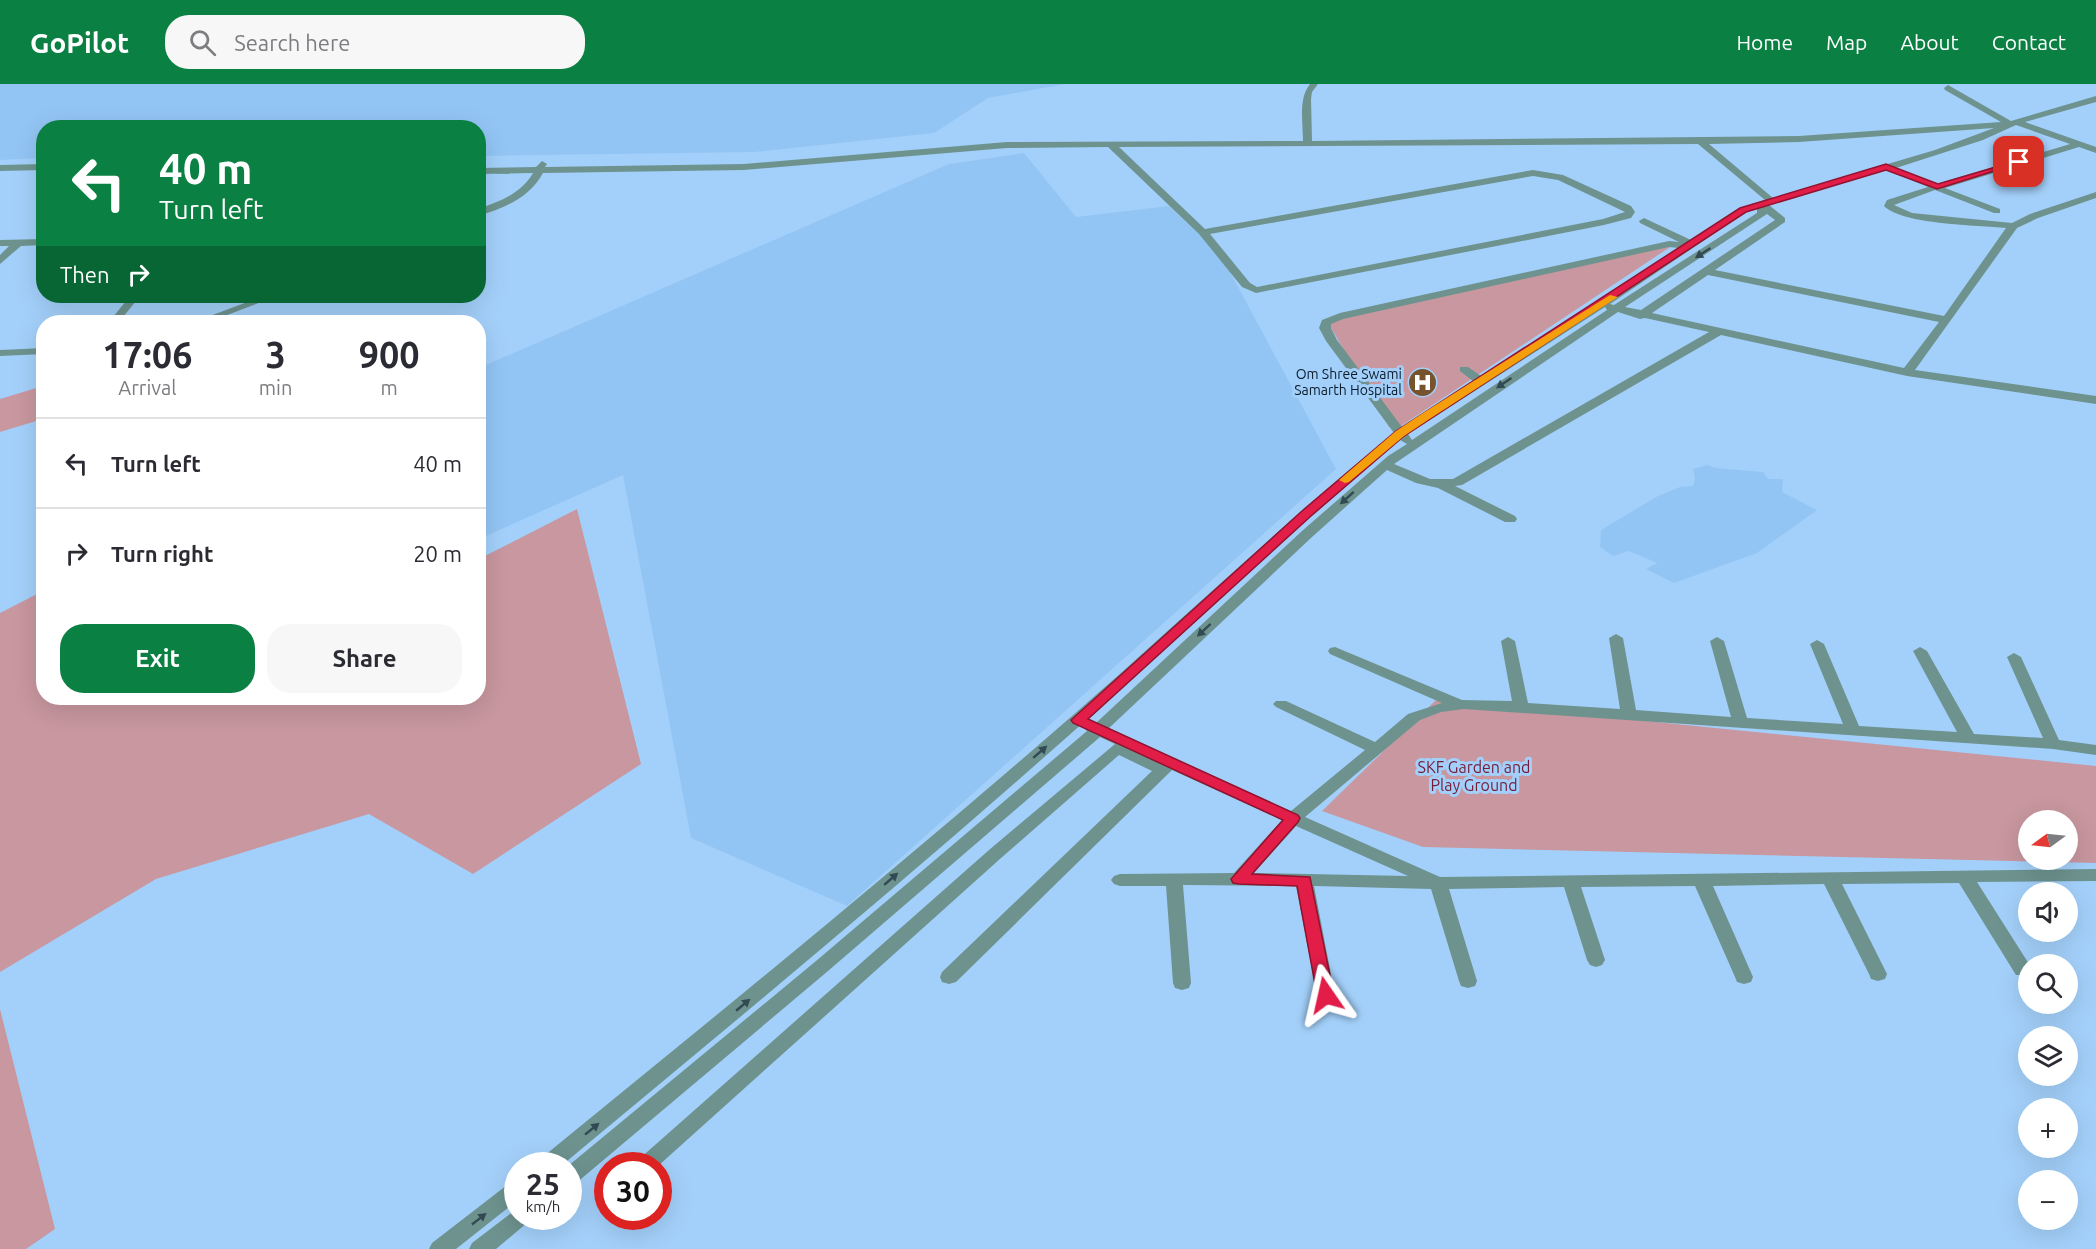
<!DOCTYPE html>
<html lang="en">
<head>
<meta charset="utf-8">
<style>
  :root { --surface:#fff; --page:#f7f7f7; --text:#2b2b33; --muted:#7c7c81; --line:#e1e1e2; --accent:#0b8043 }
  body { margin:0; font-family:Ubuntu,sans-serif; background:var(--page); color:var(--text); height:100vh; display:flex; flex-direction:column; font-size:22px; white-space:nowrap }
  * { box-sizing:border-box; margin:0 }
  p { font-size:20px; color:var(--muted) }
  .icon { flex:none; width:33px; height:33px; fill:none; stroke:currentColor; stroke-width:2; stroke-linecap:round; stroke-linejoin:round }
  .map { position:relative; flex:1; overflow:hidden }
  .side { position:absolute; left:36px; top:231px; width:450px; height:390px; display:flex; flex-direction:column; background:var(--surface); border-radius:24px; box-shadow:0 6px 24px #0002 }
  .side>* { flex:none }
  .guide { position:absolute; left:36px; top:36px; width:450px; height:183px; border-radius:24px; box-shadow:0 6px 24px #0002; background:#0b8043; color:#fff; overflow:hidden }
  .needle { width:39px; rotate:255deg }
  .tools { position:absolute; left:2018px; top:726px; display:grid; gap:12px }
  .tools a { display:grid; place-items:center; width:60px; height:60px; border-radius:50%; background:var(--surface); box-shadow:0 6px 24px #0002; font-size:30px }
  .speed { position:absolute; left:504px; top:1068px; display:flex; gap:12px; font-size:30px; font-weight:700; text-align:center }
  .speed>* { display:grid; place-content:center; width:78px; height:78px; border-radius:50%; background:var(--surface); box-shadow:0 6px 24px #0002; line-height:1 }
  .speed small { font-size:15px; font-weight:400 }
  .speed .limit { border:9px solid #d22; background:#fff; color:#111 }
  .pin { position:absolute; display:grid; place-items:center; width:51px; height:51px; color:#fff; margin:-26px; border-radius:12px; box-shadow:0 3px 9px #0006 }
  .me { position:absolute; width:66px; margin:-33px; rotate:349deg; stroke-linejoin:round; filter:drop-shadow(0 0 4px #0008) }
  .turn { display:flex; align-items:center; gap:21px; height:126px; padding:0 24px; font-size:27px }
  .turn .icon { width:78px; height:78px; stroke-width:2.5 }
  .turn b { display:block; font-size:42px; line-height:51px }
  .then { display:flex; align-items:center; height:57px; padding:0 24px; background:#0003; gap:12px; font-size:22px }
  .eta { display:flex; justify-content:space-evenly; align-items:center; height:102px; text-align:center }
  .eta b { font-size:36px; font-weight:700; line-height:42px }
  .button { display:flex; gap:12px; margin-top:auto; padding:12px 24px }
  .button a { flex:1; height:69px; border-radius:24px; background:var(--accent); color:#fff; font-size:24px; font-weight:700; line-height:69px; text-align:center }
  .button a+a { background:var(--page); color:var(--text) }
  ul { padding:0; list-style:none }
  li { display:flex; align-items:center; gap:18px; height:90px; padding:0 24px; border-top:2px solid var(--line) }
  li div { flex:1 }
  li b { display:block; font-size:22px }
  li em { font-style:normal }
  header { display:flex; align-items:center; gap:36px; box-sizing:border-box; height:84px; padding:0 30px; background:var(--accent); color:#fff }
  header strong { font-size:28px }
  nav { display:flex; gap:33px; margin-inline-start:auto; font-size:21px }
  .search { width:420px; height:54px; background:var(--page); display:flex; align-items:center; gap:15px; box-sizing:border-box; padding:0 21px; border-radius:24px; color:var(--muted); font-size:22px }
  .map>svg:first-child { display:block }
  .built { fill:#93c5f4 }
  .green { fill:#c8979f; fill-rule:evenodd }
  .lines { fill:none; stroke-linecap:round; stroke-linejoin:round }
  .minor { fill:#6e938f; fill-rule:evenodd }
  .oneway { fill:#324b52 }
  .route { fill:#e11d48; stroke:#92132f; stroke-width:1.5 }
  .slow { fill:#f59e0b }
  .labels { text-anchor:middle; stroke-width:6; stroke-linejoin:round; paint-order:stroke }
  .far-poi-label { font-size:14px; fill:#0a1b2a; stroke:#a3d0fa; text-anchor:end }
  .park-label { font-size:16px; fill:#751d38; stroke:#a3d0fa }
</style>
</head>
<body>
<header>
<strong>GoPilot</strong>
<div class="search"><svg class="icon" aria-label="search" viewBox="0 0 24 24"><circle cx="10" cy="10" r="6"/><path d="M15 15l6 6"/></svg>Search here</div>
<nav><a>Home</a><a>Map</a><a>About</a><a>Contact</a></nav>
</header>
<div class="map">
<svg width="2096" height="1165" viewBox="0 0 2096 1165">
  <rect width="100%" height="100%" fill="#a3d0fa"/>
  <g class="built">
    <path d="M 0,0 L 1065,0 L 988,14 L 934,49 L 755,68 L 479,72 L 478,44 L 44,44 L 43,74 L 0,76 Z"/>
    <path d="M 1024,69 L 1076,133 L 1169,122 L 1221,171 L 1336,385 L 847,822 L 691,754 L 623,391 L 479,455 L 479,284 L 949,80 Z"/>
    <path d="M 1707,381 L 1716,384 L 1763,388 L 1768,395 L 1783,395 L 1782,408 L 1817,426 L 1757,469 L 1674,499 L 1646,485 L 1657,479 L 1629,467 L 1613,472 L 1600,463 L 1601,446 L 1658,412 L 1680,403 L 1693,402 L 1695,394 L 1693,385 Z"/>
  </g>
  <g class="green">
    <path d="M 1673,161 L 1398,344 L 1389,343 L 1327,237 Z"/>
    <path d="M 43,302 L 43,335 L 0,348 L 0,315 Z"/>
    <path d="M 577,425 L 641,680 L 473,790 L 369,730 L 156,795 L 0,888 L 0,529 L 43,507 L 44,614 L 478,614 L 479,475 Z"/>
    <path d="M 1436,616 L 2096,682 L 2096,779 L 1423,763 L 1322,727 ZM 2028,736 L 2067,736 L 2067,776 L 2028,776 Z"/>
    <path d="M 0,925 L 55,1145 L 26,1165 L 0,1165 Z"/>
  </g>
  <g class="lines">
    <g class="minor">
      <path d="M 1310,0 L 1318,0 L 1312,8 L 1311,15 L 1312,57 L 1799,52 L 2001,38 L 1945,6 L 1944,4 L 1948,1 L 2011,37 L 2096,12 L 2096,18 L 2025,38 L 2096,63 L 2096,69 L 2079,63 L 1945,104 L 2000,125 L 2000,129 L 1994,129 L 1935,106 L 1894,121 L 1912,129 L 2012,139 L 2030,130 L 2096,108 L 2096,114 L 2038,134 L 2017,144 L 1915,286 L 2096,312 L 2096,320 L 1907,292 L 1721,251 L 1462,401 L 1455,402 L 1515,432 L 1517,435 L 1515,438 L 1505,438 L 1438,404 L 1416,399 L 1387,386 L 1312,453 L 1108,645 L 1291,727 L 1365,666 L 1276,623 L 1273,620 L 1276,617 L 1286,617 L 1375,658 L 1408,630 L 1442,619 L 1330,570 L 1328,567 L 1330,564 L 1335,563 L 1462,616 L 1512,617 L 1501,557 L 1508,553 L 1515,557 L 1528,619 L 1620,625 L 1609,554 L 1616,550 L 1623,554 L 1636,626 L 1731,633 L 1710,557 L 1717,553 L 1724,557 L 1747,634 L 1843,640 L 1810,560 L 1817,556 L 1824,560 L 1859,642 L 1957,648 L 1913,567 L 1920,563 L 1927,567 L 1974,650 L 2043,654 L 2007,573 L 2014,569 L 2021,573 L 2059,656 L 2096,661 L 2096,671 L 2053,665 L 1464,625 L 1441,628 L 1420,636 L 1305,733 L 1440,793 L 2096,785 L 2096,797 L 1977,798 L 2029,880 L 2028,891 L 2016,891 L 1959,799 L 1842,800 L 1887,890 L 1885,895 L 1878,897 L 1871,895 L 1869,890 L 1824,800 L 1713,802 L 1753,893 L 1751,898 L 1744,900 L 1737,898 L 1735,893 L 1695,802 L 1581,803 L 1605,876 L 1602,881 L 1596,883 L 1590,881 L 1587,876 L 1564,803 L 1449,805 L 1477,897 L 1475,902 L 1468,904 L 1461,902 L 1459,897 L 1431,805 L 1314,802 L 1335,911 L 1333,916 L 1326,918 L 1319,916 L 1317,911 L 1296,802 L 1183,801 L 1191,899 L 1189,904 L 1182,906 L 1175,904 L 1173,899 L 1166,802 L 1120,802 L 1114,800 L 1111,796 L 1114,792 L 1120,790 L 1234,789 L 1282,736 L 1172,686 L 956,898 L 949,900 L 942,898 L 940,893 L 942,888 L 1152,687 L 1119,671 L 1001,774 L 658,1082 L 635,1082 L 638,1076 L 989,766 L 1115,660 L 1100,653 L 828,887 L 575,1100 L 568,1102 L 568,1082 L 816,877 L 1087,647 L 1083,643 L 1085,640 L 1096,639 L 1302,447 L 1388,372 L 1407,360 L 1400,356 C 1291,446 1189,544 1084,638 C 913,790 737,936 561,1082 L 536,1082 L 539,1076 C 718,930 898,784 1072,632 C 1180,538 1283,439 1394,349 L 1326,257 L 1319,244 L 1322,236 L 1340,229 L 1669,157 L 1679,158 L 1640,139 L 1639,137 L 1644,134 L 1691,156 L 1740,124 L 1765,116 L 1698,60 L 1119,63 L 1205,145 L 1533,86 L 1563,91 L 1631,122 L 1635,128 L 1631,134 L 1604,141 L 1256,209 L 1242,203 L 1199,150 L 1108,63 L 1007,64 L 744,86 L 543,89 C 529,114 505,124 478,132 L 478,125 C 500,117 521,110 533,89 L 478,90 L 478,84 L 536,83 L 542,77 L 547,80 L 545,83 L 744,80 L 1007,58 L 1303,57 C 1303,38 1298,15 1310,0 ZM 2016,41 L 2070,60 L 1937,100 L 1896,84 L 1983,56 ZM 1994,44 L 1935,66 L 1773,114 L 1709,60 L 1799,58 ZM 1886,86 L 1928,103 L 1887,116 L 1884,122 C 1903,141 1978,141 2006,144 L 1944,232 L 1715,186 L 1785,138 L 1785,134 L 1769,121 ZM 1533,92 L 1558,96 L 1625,128 L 1603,135 L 1257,203 L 1250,199 L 1210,150 ZM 1757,125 L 1757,129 L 1614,221 L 1610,220 L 1746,128 ZM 1767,130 L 1775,136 L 1641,226 L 1625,223 ZM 1669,163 L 1679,164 L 1481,292 L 1468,283 L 1460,283 L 1460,287 L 1473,297 L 1402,343 L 1337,256 L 1331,244 L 1331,240 L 1343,235 ZM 1708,191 L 1939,238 L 1904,284 L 1652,229 ZM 1605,223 L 1607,226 L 1412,356 L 1408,350 ZM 1618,228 L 1640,235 L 1645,234 L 1709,248 L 1453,395 L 1430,395 L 1394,380 ZM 1296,742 L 1408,792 L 1254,789 Z"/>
      <path d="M 44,80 L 44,86 L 0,87 L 0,81 Z"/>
      <path d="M 44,155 L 44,161 L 21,162 L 0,180 L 0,171 L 9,162 L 0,162 L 0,156 Z"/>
      <path d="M 130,212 L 140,212 L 119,238 L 109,238 Z"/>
      <path d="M 263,212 L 277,212 L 209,238 L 194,238 Z"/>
      <path d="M 44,264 L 44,270 L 0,272 L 0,266 Z"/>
      <path d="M 518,1096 L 518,1116 L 456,1165 L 429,1165 L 432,1159 L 511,1098 Z"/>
      <path d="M 518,1124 L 518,1132 L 531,1132 L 528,1138 L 496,1165 L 469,1165 L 472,1159 Z"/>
    </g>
  </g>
  <defs><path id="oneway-solid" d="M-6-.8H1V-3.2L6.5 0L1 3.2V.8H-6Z" transform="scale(1.5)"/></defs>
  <g class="oneway">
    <use href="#oneway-solid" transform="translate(1703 169) rotate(147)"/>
    <use href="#oneway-solid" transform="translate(1504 299) rotate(146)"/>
    <use href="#oneway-solid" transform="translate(1347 414) rotate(138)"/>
    <use href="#oneway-solid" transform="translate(1204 546) rotate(137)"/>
    <use href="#oneway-solid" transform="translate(1040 668) rotate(-41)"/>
    <use href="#oneway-solid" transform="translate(891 795) rotate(-41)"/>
    <use href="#oneway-solid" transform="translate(743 921) rotate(-40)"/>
    <use href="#oneway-solid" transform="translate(592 1045) rotate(-39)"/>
    <use href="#oneway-solid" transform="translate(479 1135) rotate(-38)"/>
  </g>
  <path class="route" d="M 2016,77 L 2023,78 L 1937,105 L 1886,86 L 1746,128 L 1404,352 L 1311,432 L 1088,635 L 1298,731 L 1300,734 L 1298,738 L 1252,790 L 1310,793 L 1334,911 L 1332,915 L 1326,917 L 1320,915 L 1317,911 L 1297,802 L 1239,800 L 1233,799 L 1231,795 L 1283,736 L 1073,639 L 1071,636 L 1302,427 L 1396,347 L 1740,124 L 1886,80 L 1938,100 Z"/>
  <path class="slow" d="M 1610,211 L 1618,213 L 1431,334 L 1404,352 L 1349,398 L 1345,399 L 1339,396 L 1396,347 L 1423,329 Z"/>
  <defs>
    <symbol id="hospital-disc" viewBox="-11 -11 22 22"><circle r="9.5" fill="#76532c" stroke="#a3d0fa"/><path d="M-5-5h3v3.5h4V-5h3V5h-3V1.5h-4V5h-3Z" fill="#fff"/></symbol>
  </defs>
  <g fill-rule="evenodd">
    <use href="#hospital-disc" x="1406" y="282" width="33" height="33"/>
  </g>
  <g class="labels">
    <g class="far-poi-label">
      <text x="1402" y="295">Om Shree Swami<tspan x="1402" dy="16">Samarth Hospital</tspan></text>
    </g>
    <g class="park-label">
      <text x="1474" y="689">SKF Garden and<tspan x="1474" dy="18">Play Ground</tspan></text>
    </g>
  </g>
</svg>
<div class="tools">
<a><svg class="needle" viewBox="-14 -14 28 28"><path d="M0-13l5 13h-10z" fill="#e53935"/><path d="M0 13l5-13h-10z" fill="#7c7c81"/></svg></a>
<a><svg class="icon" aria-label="sound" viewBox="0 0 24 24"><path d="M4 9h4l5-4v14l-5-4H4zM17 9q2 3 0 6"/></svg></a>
<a><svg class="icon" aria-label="search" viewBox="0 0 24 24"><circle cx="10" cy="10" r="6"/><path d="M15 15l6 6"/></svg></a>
<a><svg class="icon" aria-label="layers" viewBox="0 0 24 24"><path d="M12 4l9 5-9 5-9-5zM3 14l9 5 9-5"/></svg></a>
<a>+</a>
<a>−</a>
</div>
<div class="speed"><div>25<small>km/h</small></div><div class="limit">30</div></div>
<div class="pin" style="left:2019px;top:78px;background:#d93025"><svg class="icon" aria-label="arrive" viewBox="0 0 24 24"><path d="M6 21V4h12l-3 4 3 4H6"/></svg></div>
<svg class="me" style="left:1326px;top:911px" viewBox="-20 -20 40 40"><path d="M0-17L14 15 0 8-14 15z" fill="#e11d48" stroke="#fff" stroke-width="4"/></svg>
<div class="guide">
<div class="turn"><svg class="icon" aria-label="left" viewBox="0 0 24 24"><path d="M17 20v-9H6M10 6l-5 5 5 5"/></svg><div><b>40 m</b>Turn left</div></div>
<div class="then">Then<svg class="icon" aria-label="right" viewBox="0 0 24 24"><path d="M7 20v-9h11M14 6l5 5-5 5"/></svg></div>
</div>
<section class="side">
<div class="eta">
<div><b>17:06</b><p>Arrival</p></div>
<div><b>3</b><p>min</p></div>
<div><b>900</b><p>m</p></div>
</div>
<ul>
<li><svg class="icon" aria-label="left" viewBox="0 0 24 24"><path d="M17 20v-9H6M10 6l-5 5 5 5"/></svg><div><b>Turn left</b></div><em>40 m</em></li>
<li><svg class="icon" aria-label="right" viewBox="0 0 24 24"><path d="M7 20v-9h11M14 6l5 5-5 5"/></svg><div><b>Turn right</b></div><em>20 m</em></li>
</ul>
<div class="button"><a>Exit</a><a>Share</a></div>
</section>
</div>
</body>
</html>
